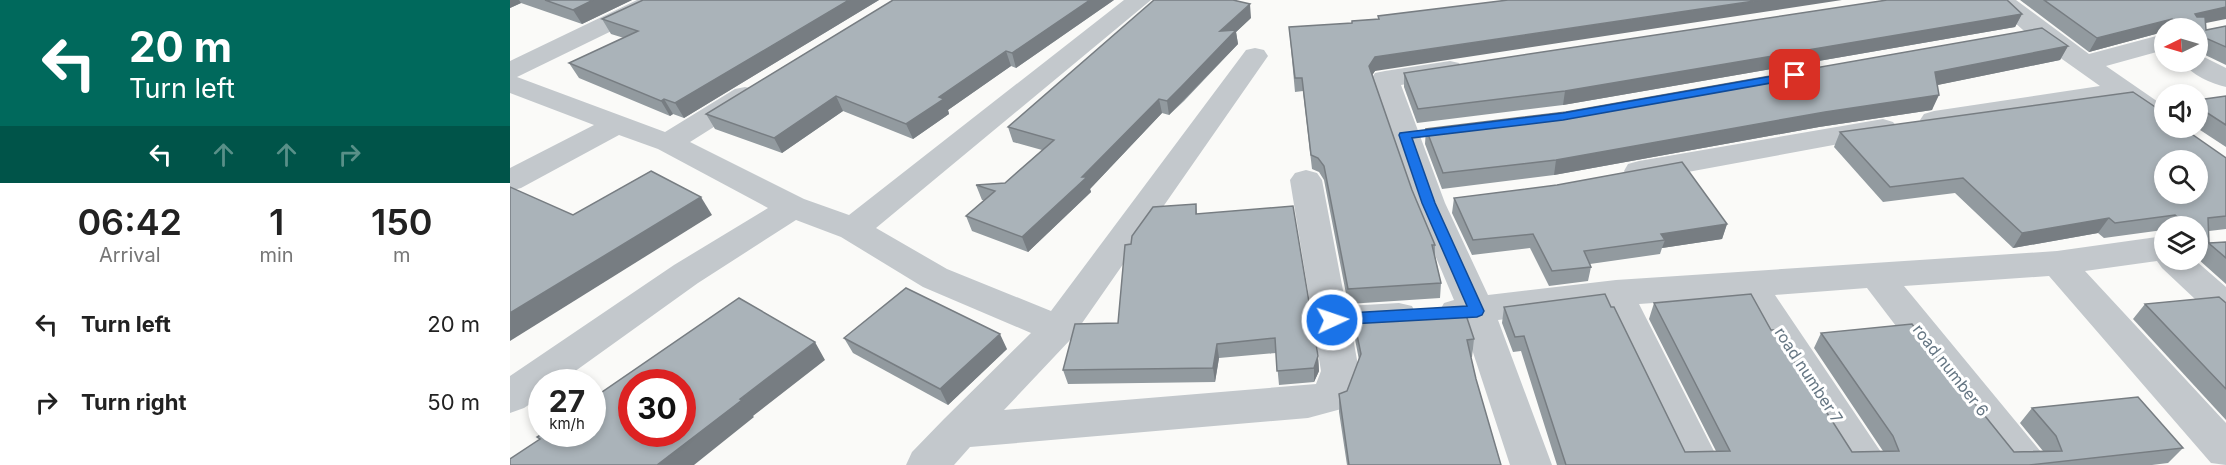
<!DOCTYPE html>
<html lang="en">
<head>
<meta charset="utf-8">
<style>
  :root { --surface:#fff; --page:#f2f2f2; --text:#222; --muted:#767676 }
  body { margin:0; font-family:Inter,sans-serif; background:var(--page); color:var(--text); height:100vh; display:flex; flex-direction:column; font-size:22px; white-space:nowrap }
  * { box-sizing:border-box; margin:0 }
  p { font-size:20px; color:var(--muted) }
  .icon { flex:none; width:33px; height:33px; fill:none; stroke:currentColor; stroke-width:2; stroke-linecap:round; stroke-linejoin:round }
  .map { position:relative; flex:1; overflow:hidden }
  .details { display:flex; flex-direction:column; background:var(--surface); width:510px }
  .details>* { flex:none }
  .hud { background:#00695c; color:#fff; overflow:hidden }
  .needle { width:39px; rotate:265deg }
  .buttons { position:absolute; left:1644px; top:18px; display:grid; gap:12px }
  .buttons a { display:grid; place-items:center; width:54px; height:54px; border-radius:50%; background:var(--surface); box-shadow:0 3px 9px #0003; font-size:30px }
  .speed { position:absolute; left:18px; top:369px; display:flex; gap:12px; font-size:30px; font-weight:700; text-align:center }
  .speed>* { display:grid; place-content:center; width:78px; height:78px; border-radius:50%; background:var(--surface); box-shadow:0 3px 9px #0003; line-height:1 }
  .speed small { font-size:15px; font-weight:400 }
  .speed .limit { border:9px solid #d22; background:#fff; color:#111 }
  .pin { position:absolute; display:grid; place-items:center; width:51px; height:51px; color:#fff; margin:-26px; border-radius:12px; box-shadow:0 3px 9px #0006 }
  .me { position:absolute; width:66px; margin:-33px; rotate:87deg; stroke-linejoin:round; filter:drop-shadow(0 0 4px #0008) }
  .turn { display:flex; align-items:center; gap:21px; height:126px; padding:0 30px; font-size:27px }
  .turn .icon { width:78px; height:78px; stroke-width:2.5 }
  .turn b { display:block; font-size:42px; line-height:51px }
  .lanes { display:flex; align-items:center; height:57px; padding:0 30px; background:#0003; justify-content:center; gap:30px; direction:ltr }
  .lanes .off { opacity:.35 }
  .eta { display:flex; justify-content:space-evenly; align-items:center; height:102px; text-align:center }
  .eta b { font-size:36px; font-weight:600; line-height:42px }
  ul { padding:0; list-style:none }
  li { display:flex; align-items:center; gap:18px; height:78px; padding:0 30px }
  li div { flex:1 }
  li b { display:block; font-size:22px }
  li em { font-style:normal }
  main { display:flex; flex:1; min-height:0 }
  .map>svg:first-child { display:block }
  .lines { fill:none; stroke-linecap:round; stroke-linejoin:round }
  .street { fill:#c3c8cc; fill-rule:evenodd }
  .wall { fill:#929a9f }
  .shaded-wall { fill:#777d82 }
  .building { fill:#aab3b9; stroke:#777d82; stroke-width:1.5; fill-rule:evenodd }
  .route { fill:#1a73e8; stroke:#114b97; stroke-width:1.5 }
  .labels { text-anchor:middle; stroke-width:6; stroke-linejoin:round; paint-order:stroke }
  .street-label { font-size:16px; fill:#657683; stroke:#fff }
</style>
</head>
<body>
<main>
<section class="details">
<div class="hud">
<div class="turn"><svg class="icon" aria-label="left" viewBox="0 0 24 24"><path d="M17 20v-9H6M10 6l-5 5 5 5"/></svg><div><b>20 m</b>Turn left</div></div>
<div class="lanes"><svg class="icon" aria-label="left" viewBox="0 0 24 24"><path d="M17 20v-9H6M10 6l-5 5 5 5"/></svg><svg class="icon off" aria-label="ahead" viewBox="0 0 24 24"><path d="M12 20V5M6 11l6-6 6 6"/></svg><svg class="icon off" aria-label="ahead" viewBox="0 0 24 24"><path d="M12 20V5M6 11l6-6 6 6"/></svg><svg class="icon off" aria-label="right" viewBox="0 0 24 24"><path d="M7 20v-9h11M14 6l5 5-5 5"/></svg></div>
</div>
<div class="eta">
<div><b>06:42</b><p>Arrival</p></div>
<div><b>1</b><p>min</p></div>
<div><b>150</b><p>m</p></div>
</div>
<ul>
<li><svg class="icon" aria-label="left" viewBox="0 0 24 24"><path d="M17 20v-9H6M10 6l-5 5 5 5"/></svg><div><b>Turn left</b></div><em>20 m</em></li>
<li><svg class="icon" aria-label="right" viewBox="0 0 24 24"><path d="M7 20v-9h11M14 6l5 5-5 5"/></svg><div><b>Turn right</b></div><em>50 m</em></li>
</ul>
</section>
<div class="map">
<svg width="1716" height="465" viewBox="0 0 1716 465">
  <rect width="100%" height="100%" fill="#fafaf8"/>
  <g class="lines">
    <g class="street">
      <path d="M 127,0 L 158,0 L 155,5 L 7,77 L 155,132 L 225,89 L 235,87 L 245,89 L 249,95 L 245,101 L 180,142 L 294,199 L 339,215 L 614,0 L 641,0 L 366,228 L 437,269 L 541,311 L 736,50 L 745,48 L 754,50 L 758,56 L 561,339 L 494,410 L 806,384 L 811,371 L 780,180 L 785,173 L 796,170 L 807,173 L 812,180 L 836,306 L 889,303 L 902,306 L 907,316 L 902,326 L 889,329 L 842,332 L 849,371 L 835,408 L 798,418 L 460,447 L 444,465 L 396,465 L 402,452 L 434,419 L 521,333 L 413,287 L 331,237 L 286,220 L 188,283 L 50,382 L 32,382 L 32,396 L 14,408 L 0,413 L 0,376 L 164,265 L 258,208 L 148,149 L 109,135 L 11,188 L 0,191 L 0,168 L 84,125 L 0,93 L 0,61 Z"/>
      <path d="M 1479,0 L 1506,0 L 1579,54 L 1654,34 L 1654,50 L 1596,66 L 1654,106 L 1654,127 L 1644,125 L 1609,100 L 1424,129 L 1414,126 L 1410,120 L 1414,114 L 1424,111 L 1590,86 L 1521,37 Z"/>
      <path d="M 1688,54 L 1716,68 L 1716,87 C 1702,84 1680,74 1673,62 L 1688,62 Z"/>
      <path d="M 940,61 L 949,63 L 953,69 L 949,75 L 891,85 L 935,203 L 978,295 L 1106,280 L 1547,251 L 1654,236 L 1654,260 L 1685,260 L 1716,287 L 1716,320 L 1703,316 L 1652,268 L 1647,261 L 1575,271 L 1716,423 L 1716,465 L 1701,463 L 1539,276 L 1394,286 L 1531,452 L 1537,465 L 1492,465 L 1357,288 L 1265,295 L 1371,452 L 1377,465 L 1333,465 L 1230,297 L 1129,304 L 1211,465 L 1169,465 L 1095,307 L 988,320 L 1042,465 L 1000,465 L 954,325 L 947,325 L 934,321 L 929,312 L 934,303 L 944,300 L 903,203 L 861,79 L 865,73 L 875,71 Z"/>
      <path d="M 1373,119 L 1383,122 L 1388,128 L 1383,134 L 1129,181 L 1118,178 L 1114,171 L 1118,164 L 1129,161 Z"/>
    </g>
  </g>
  <g class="wall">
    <path d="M 0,0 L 122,0 L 72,24 L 11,3 L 0,8 Z"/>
    <path d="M 133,0 L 369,0 L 174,118 L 163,114 L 160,116 L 69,78 L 59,63 L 114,38 L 101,34 L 92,19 Z"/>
    <path d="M 604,0 L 506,68 L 501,66 L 438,110 L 439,114 L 403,139 L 333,111 L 272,153 L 205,129 L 196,114 Z"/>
    <path d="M 998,0 L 865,71 L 862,75 L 902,190 L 925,245 L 925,256 L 931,283 L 930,298 L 838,304 L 814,180 L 809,172 L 802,169 L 793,91 L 785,92 L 779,27 L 842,24 L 842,21 L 868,19 L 868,16 Z"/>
    <path d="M 1510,0 L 1716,0 L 1695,23 L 1696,30 L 1716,26 L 1716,65 L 1689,52 L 1688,53 L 1688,28 L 1654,28 L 1654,33 L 1653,32 L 1579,52 Z"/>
    <path d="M 1512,14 L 1505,27 L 1053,105 L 907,123 L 894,87 L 894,73 Z"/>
    <path d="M 741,18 L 726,32 L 728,44 L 674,101 L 659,115 L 652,113 L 580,189 L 581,192 L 518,252 L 462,231 L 456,216 L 474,200 L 472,200 L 466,185 L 495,183 L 532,150 L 503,142 L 498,127 Z"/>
    <path d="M 1558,46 L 1550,60 L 1427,85 L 1422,110 L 1309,127 L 1044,175 L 932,189 L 915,144 L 916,129 L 1056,112 Z"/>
    <path d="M 1716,96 L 1716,147 L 1687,128 L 1688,100 Z"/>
    <path d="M 1654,128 L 1716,158 L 1716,229 L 1699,231 L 1699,243 L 1716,242 L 1716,284 L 1688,259 L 1688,226 L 1654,226 L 1654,231 L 1653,230 L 1594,238 L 1588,233 L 1503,248 L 1445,193 L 1373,202 L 1324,147 L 1330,132 Z"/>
    <path d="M 944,198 L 1217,224 L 1212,239 L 1152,248 L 1150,254 L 1080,264 L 1081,267 L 1078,281 L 1039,286 L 1020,248 L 962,255 L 942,213 Z"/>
    <path d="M 686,204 L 687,214 L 808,356 L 809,371 L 804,382 L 769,385 L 766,353 L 709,358 L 705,382 L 558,384 L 553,370 L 608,323 L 621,244 Z"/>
    <path d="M 1144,303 L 1261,330 L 1342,452 L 1373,451 L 1304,348 L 1311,333 L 1436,370 L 1504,452 L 1533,451 L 1510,423 L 1522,408 L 1673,448 L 1658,463 L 1642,465 L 1047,465 L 1011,351 L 1003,352 L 992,323 L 994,307 L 1101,307 L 1175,452 L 1206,451 L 1139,319 Z"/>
    <path d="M 1716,303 L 1716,420 L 1623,319 L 1635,304 Z"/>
    <path d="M 843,316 L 964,339 L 962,357 L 961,357 L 966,379 L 991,465 L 837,465 L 829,412 L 829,394 L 837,391 L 849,360 L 844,334 Z"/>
    <path d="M 334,338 L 497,349 L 438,405 L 343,353 Z"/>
  </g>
  <g class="shaded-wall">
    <path d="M 0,0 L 9,0 L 11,3 L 0,8 Z"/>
    <path d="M 83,0 L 122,0 L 72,24 L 63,10 Z"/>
    <path d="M 339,0 L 369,0 L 174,118 L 165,103 Z"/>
    <path d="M 580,0 L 604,0 L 506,68 L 502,53 Z"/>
    <path d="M 1251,0 L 1332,0 L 865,71 L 859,80 L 859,66 L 865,57 Z"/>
    <path d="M 740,4 L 741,18 L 726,32 L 728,44 L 659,115 L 657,101 L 710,31 Z"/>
    <path d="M 1716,7 L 1716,19 L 1676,27 L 1685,14 Z"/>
    <path d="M 1512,14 L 1505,27 L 1053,105 L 1055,91 Z"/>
    <path d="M 1662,19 L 1656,28 L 1654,28 L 1653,32 L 1579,52 L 1587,38 Z"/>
    <path d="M 1698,39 L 1689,52 L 1688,53 L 1695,41 Z"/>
    <path d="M 1558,46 L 1550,60 L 1418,87 L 1425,72 Z"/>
    <path d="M 496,51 L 501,66 L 438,110 L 439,114 L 403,139 L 396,124 L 429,97 Z"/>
    <path d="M 1429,95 L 1422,110 L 1309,127 L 1044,175 L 1046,160 L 1315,112 Z"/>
    <path d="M 326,96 L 333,111 L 272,153 L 264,138 Z"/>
    <path d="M 154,99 L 163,114 L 160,116 L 151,101 Z"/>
    <path d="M 649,99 L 652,113 L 580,189 L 581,192 L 518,252 L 512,237 Z"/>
    <path d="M 191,197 L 202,215 L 0,341 L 0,313 Z"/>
    <path d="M 1599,218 L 1588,233 L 1503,248 L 1512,233 Z"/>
    <path d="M 1217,224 L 1212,239 L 1152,248 L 1155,240 L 1151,234 Z"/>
    <path d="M 490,334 L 497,349 L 438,405 L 430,389 Z"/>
    <path d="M 305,342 L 315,360 L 243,416 L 244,417 L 184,465 L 147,465 L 230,399 Z"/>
    <path d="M 707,344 L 709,358 L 705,382 L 703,368 Z"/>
    <path d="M 808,356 L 809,371 L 804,382 L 804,368 Z"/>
  </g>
  <g class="building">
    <path d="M 35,0 L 83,0 L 63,10 Z"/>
    <path d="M 133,0 L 339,0 L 165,103 L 154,99 L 151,101 L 59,63 L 128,31 L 92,19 Z"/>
    <path d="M 383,0 L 580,0 L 502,53 L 496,51 L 429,97 L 434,99 L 396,124 L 326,96 L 264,138 L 196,114 Z"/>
    <path d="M 644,0 L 723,0 L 740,4 L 710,31 L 726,30 L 671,87 L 657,101 L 649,99 L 572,177 L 577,177 L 512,237 L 456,216 L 485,191 L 466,185 L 495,183 L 544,140 L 498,127 Z"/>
    <path d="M 998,0 L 1251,0 L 865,57 L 859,66 L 902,190 L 925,245 L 922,245 L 931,283 L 838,289 L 814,166 L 808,158 L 801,155 L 792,78 L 785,78 L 779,27 L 842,23 L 842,21 L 869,19 L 868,16 Z"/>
    <path d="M 1377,0 L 1497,0 L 1512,14 L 1055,91 L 908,109 L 894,73 Z"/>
    <path d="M 1534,0 L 1716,0 L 1716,7 L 1685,14 L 1687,17 L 1695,17 L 1696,30 L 1716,26 L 1716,47 L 1698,39 L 1695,41 L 1688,37 L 1688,28 L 1674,28 L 1669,25 L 1665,26 L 1665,21 L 1662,19 L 1587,38 Z"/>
    <path d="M 1532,28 L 1558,46 L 1425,72 L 1429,95 L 1315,112 L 1046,160 L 933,173 L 916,129 L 1056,112 Z"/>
    <path d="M 1623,92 L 1654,113 L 1654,128 L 1673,128 L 1716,158 L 1716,216 L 1698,218 L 1699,243 L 1716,242 L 1716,258 L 1688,234 L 1688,226 L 1678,226 L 1665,215 L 1605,223 L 1599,218 L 1512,233 L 1453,178 L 1380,187 L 1330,132 ZM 1654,160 L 1688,160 L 1688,194 L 1654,194 Z"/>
    <path d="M 1716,96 L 1716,125 L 1696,112 L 1688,112 L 1688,100 Z"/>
    <path d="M 1172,162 L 1217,224 L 1151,234 L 1155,240 L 1074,251 L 1081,267 L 1042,271 L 1023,234 L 963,240 L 944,198 L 1047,185 Z"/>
    <path d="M 141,171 L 191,197 L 0,313 L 0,187 L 63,215 Z"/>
    <path d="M 686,204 L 686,214 L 783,206 L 808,356 L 804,368 L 767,371 L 765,338 L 707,344 L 703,368 L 553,370 L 565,324 L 608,323 L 615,245 L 621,244 L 622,236 L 643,207 Z"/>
    <path d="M 396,288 L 490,334 L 430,389 L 334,338 Z"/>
    <path d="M 1095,294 L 1101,307 L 1104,307 L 1175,452 L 1220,451 L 1144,303 L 1241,294 L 1261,330 L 1264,330 L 1342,452 L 1389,451 L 1383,436 L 1311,333 L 1402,324 L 1436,370 L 1438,370 L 1504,452 L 1552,451 L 1546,436 L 1522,408 L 1628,397 L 1673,448 L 1519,465 L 1056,465 L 1014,336 L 1005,337 L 994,307 Z"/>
    <path d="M 1709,297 L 1716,303 L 1716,389 L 1635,304 Z"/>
    <path d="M 229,298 L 305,342 L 230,399 L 232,400 L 147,465 L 0,465 L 0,459 L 30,439 L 27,437 L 32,434 L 82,434 L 82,399 ZM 122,382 L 172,382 L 172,434 L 122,434 Z"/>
    <path d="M 954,309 L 964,339 L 957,340 L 966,379 L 991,465 L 839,465 L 829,394 L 837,391 L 851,354 L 843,316 Z"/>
  </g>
  <path class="route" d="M 1285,72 L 1290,75 L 1289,78 L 1053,120 L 902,138 L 925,203 L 974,311 L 972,315 L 967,317 L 822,325 L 817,323 L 814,320 L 817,316 L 822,314 L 957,306 L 912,203 L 889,135 L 890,133 L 1053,113 Z"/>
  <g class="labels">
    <g class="street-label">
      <text transform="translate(1441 370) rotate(52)" y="6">road number 6</text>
      <text transform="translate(1299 375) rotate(57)" y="6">road number 7</text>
    </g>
  </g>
</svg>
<div class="buttons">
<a><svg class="needle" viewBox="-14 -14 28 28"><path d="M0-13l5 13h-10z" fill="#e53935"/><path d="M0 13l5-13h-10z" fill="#767676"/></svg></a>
<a><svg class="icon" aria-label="sound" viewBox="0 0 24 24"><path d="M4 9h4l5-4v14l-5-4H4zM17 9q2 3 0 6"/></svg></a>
<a><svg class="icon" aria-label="search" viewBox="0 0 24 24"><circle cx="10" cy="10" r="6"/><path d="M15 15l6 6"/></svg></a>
<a><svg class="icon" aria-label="layers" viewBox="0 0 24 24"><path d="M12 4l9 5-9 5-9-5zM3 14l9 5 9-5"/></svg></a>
</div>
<div class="speed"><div>27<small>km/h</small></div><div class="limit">30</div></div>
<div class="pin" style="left:1285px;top:75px;background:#d93025"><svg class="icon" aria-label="arrive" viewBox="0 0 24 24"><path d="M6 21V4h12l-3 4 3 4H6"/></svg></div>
<svg class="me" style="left:822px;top:320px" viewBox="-20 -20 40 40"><circle r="17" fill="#1a73e8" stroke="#fff" stroke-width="3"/><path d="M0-11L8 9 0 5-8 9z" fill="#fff"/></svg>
</div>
</main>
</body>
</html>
